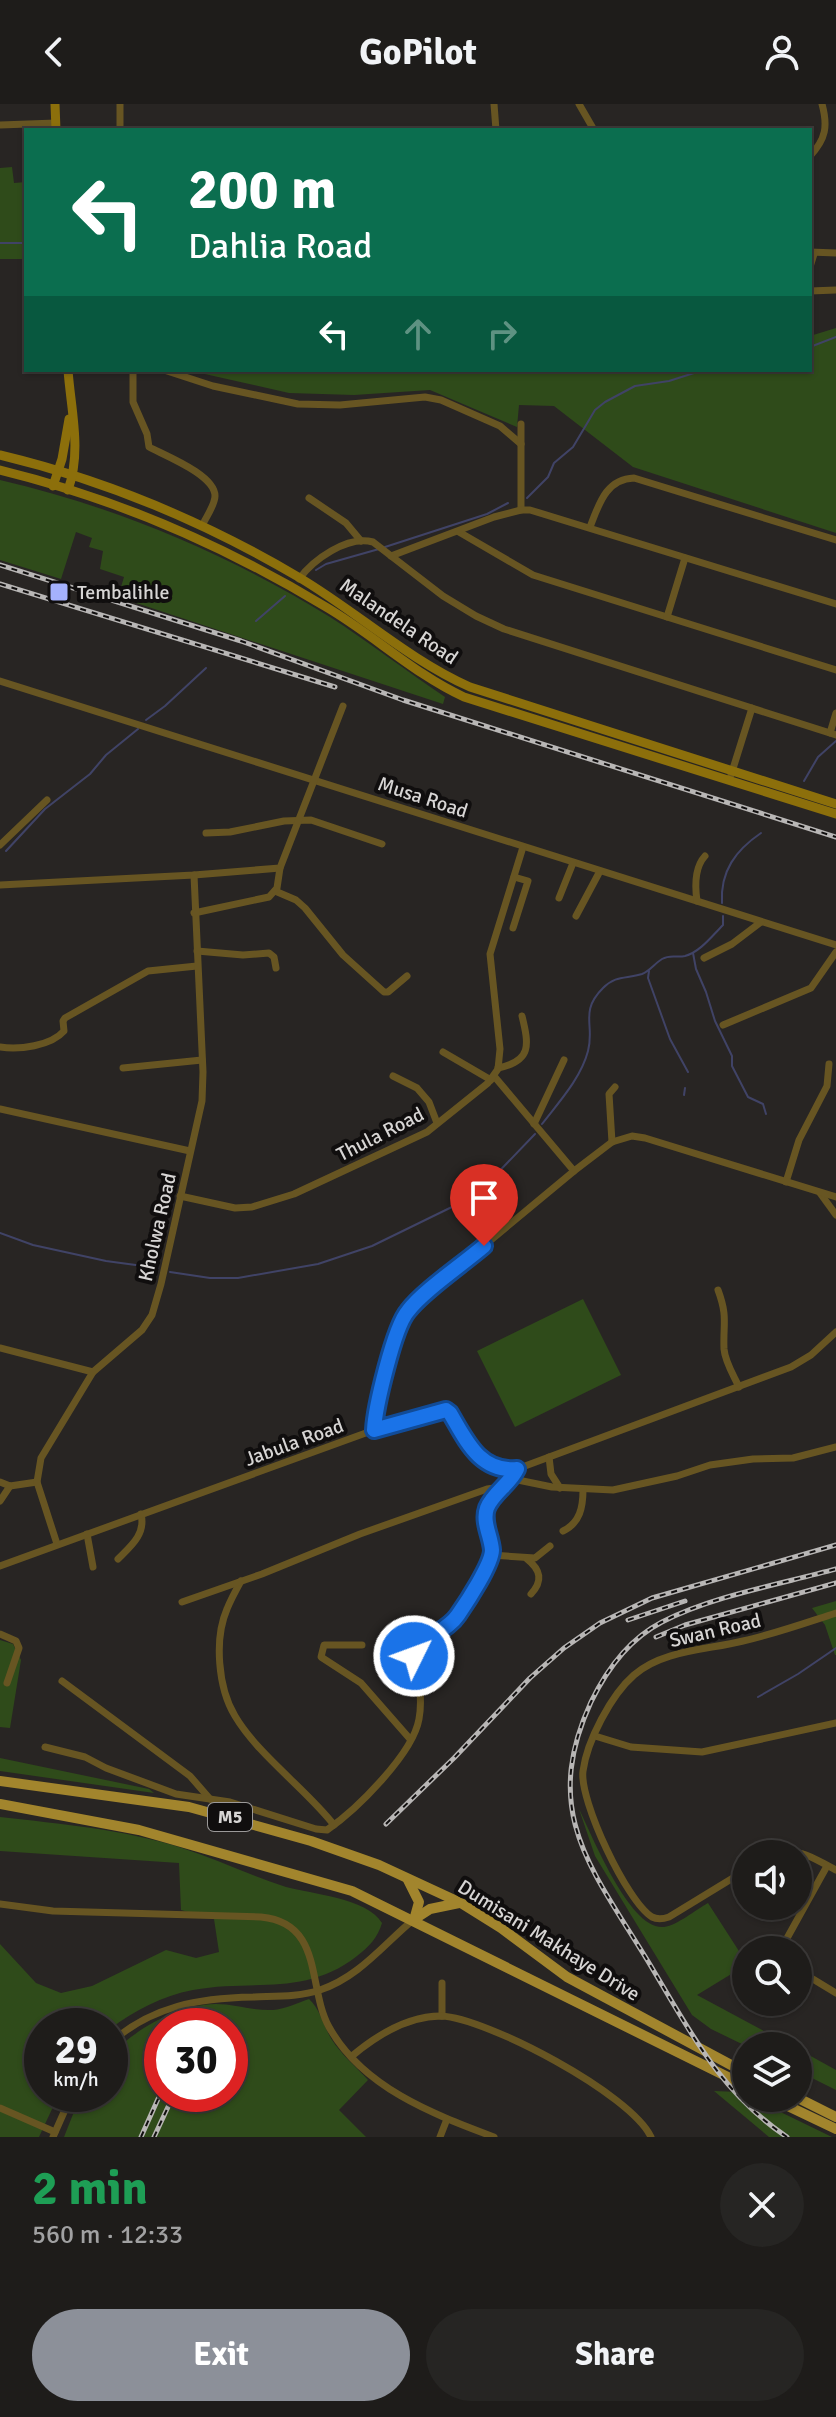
<!DOCTYPE html>
<html lang="en">
<head>
<meta charset="utf-8">
<style>
  :root { --surface:#1e1c1a; --page:#262523; --text:#f1f3f6; --muted:#a1a1a2; --line:#3c3a39; --accent:#8c9099 }
  body { margin:0; font-family:Signika,sans-serif; background:var(--page); color:var(--text); height:100vh; display:flex; flex-direction:column; font-size:30px; white-space:nowrap }
  * { box-sizing:border-box; margin:0 }
  p { font-size:26px; color:var(--muted) }
  .icon { flex:none; width:44px; height:44px; fill:none; stroke:currentColor; stroke-width:2; stroke-linecap:round; stroke-linejoin:round }
  .map { position:relative; height:2033px; overflow:hidden }
  .drawer { display:flex; flex-direction:column; background:var(--surface); flex:1 }
  .drawer>* { flex:none }
  .hud { position:absolute; left:24px; top:24px; width:788px; height:244px; border-radius:0px; box-shadow:0 2px 6px #0004,0 0 0 2px var(--line); background:#0b6e4f; color:#fff; overflow:hidden }
  .tools { position:absolute; left:732px; top:1736px; display:grid; gap:16px }
  .tools a { display:grid; place-items:center; width:80px; height:80px; border-radius:50%; background:var(--surface); box-shadow:0 2px 6px #0004,0 0 0 2px var(--line); font-size:40px }
  .speed { position:absolute; left:24px; top:1904px; display:flex; gap:16px; font-size:40px; font-weight:700; text-align:center }
  .speed>* { display:grid; place-content:center; width:104px; height:104px; border-radius:50%; background:var(--surface); box-shadow:0 2px 6px #0004,0 0 0 2px var(--line); line-height:1 }
  .speed small { font-size:20px; font-weight:400 }
  .speed .limit { border:12px solid #d22; background:#fff; color:#111 }
  .pin { position:absolute; display:grid; place-items:center; width:68px; height:68px; color:#fff; margin:-82px -34px; border-radius:50% 50% 50% 0; rotate:-45deg; box-shadow:0 0 8px #0007 }
  .pin .icon { rotate:45deg }
  .me { position:absolute; width:88px; margin:-44px; rotate:48deg; stroke-linejoin:round; filter:drop-shadow(0 0 6px #0008) }
  .turn { display:flex; align-items:center; gap:28px; height:168px; padding:0 32px; font-size:36px }
  .turn .icon { width:104px; height:104px; stroke-width:2.5 }
  .turn b { display:block; font-size:56px; line-height:68px }
  .lanes { display:flex; align-items:center; height:76px; padding:0 32px; background:#0003; justify-content:center; gap:40px; direction:ltr }
  .lanes .off { opacity:.35 }
  .round { display:grid; place-items:center; flex:none; width:84px; height:84px; border-radius:42px; background:var(--page) }
  .overview { display:flex; align-items:center; justify-content:space-between; height:136px; padding:0 32px }
  h1 { font-size:48px; font-weight:700; line-height:60px; color:#1e9e55 }
  .cta { display:flex; gap:16px; margin-top:auto; padding:16px 32px }
  .cta a { flex:1; height:92px; border-radius:48px; background:var(--accent); color:#fff; font-size:32px; font-weight:700; line-height:92px; text-align:center }
  .cta a+a { background:var(--page); color:var(--text) }
  header { display:flex; justify-content:space-between; align-items:center; height:104px; padding:0 32px; background:var(--surface); font-size:36px; font-weight:700 }
  .map>svg:first-child { display:block }
  .green { fill:#2f4b1a; fill-rule:evenodd }
  .lines { fill:none; stroke-linecap:round; stroke-linejoin:round }
  .stream { stroke:#404366; stroke-width:2 }
  .street { stroke:#675522; stroke-width:7 }
  .secondary { stroke:#8c6f0b; stroke-width:9 }
  .primary { stroke:#a2852d; stroke-width:10 }
  .rail-casing { stroke:#b8b6b5; stroke-width:5 }
  .rail { stroke:#100e0e; stroke-width:2; stroke-dasharray:6; stroke-linecap:butt }
  .route-casing { stroke:#114b97; stroke-width:20 }
  .route { stroke:#1a73e8; stroke-width:14 }
  .poi-dot { fill:#a5b1fc; stroke:#100e0e; stroke-width:3 }
  .labels { text-anchor:middle; stroke-width:8; stroke-linejoin:round; paint-order:stroke }
  .shield { fill:#100e0e; stroke:#9b9999; stroke-width:2 }
  .shield-label { font-size:18px; font-weight:bold; fill:#d7d5d4 }
  .poi-label { font-size:20px; fill:#d7d5d4; stroke:#100e0e; text-anchor:start }
  .street-label { font-size:20px; fill:#d7d5d4; stroke:#100e0e }
</style>
</head>
<body>
<header><svg class="icon" aria-label="back" viewBox="0 0 24 24"><path d="M15 5l-7 7 7 7"/></svg>GoPilot<svg class="icon" aria-label="person" viewBox="0 0 24 24"><circle cx="12" cy="8" r="4"/><path d="M4 21q1-7 8-7t8 7"/></svg></header>
<div class="map">
<svg width="836" height="2033" viewBox="0 0 836 2033">
  <rect width="100%" height="100%" fill="#282523"/>
  <g class="green">
    <path d="M 12,63 L 14,79 L 26,78 L 26,155 L 0,155 L 0,64 Z"/>
    <path d="M 836,224 L 836,429 L 633,363 L 554,302 L 519,301 L 517,323 L 430,286 L 354,291 L 289,289 L 187,266 L 810,266 L 810,232 Z"/>
    <path d="M 0,376 C 117,403 228,450 330,513 C 369,538 406,567 445,593 L 443,600 L 118,493 L 124,473 L 100,465 L 103,447 L 89,443 L 92,434 L 76,428 L 61,475 L 0,456 Z"/>
    <path d="M 583,1195 L 621,1271 L 515,1323 L 477,1247 Z"/>
    <path d="M 836,1497 L 836,1551 L 835,1551 L 825,1521 L 812,1504 Z"/>
    <path d="M 0,1536 L 13,1540 L 21,1556 L 10,1624 L 0,1623 Z"/>
    <path d="M 0,1654 L 149,1685 L 154,1689 L 0,1667 Z"/>
    <path d="M 579,1705 C 592,1731 630,1827 664,1823 C 678,1821 695,1806 708,1799 L 746,1858 L 746,1861 L 697,1891 L 792,1942 L 746,1942 L 711,1925 L 692,1911 L 595,1752 Z"/>
    <path d="M 0,1713 C 61,1720 123,1725 182,1744 C 217,1755 251,1772 286,1783 C 312,1790 367,1794 382,1819 C 378,1833 369,1843 357,1852 C 305,1893 252,1875 193,1886 C 162,1892 135,1906 110,1925 L 110,1922 L 42,1922 L 42,1990 L 59,1990 L 39,2033 L 0,2033 L 0,1840 L 36,1879 L 61,1889 L 92,1882 L 166,1846 L 196,1854 L 219,1848 L 214,1815 L 181,1806 L 179,1759 L 0,1747 Z"/>
    <path d="M 309,1895 C 321,1906 323,1922 332,1936 C 341,1950 356,1963 368,1976 L 339,2006 L 366,2033 L 64,2033 L 81,1990 L 110,1990 L 110,1951 C 138,1924 176,1901 216,1900 C 235,1900 254,1907 273,1906 C 284,1905 298,1899 309,1895 ZM 162,1922 L 230,1922 L 230,1990 L 162,1990 Z"/>
    <path d="M 798,1945 L 836,1966 L 836,1986 L 798,1967 Z"/>
    <path d="M 714,1987 L 739,1988 L 746,1991 L 746,1994 L 752,1994 L 832,2033 L 769,2033 Z"/>
  </g>
  <g class="lines">
    <g class="stream">
      <path d="M 0,139 L 26,139"/>
      <path d="M 810,243 L 836,233"/>
      <path d="M 680,266 L 690,268"/>
      <path d="M 697,269 L 724,266"/>
      <path d="M 527,394 L 548,373 L 554,359 L 573,343 L 595,306 L 605,298 L 635,282 L 669,277 L 694,269"/>
      <path d="M 385,443 L 487,410 L 508,399"/>
      <path d="M 316,466 L 326,460 L 379,445"/>
      <path d="M 256,517 L 285,492"/>
      <path d="M 146,616 L 165,602 L 206,564"/>
      <path d="M 804,677 L 818,653 L 836,637"/>
      <path d="M 6,747 L 45,705 L 90,670 L 106,651 L 138,625"/>
      <path d="M 722,799 C 720,767 736,746 761,729"/>
      <path d="M 693,849 L 696,865 L 706,888 L 715,917 L 732,952 L 732,962 L 748,993 L 763,1000 L 766,1010"/>
      <path d="M 649,867 L 648,874 L 670,935 L 688,968"/>
      <path d="M 684,991 L 685,984"/>
      <path d="M 542,1020 C 559,998 581,974 588,947 C 595,921 579,908 603,884 C 616,871 626,875 642,870 C 650,867 654,860 662,855 C 671,850 676,854 685,852 C 700,848 712,832 723,821 L 723,812"/>
      <path d="M 0,1129 L 33,1141 L 106,1157 L 158,1164"/>
      <path d="M 170,1168 L 210,1174 L 238,1174 L 318,1160 L 372,1142 L 458,1100 L 486,1081 L 535,1030"/>
      <path d="M 758,1593 L 798,1570 L 836,1544"/>
    </g>
    <g class="street">
      <path d="M 494,0 L 496,26"/>
      <path d="M 579,0 L 594,26"/>
      <path d="M 0,21 L 56,19"/>
      <path d="M 120,26 L 120,0"/>
      <path d="M 810,52 C 826,35 828,22 822,0"/>
      <path d="M 810,148 L 836,149"/>
      <path d="M 810,163 L 814,150"/>
      <path d="M 810,187 L 836,186"/>
      <path d="M 133,266 L 133,298 L 147,330 L 149,343 C 166,352 215,371 215,392 C 215,401 206,413 202,422"/>
      <path d="M 164,266 L 213,282 L 298,300 L 340,301 L 425,293 L 441,296 L 500,322 L 521,340"/>
      <path d="M 309,394 L 346,419 L 361,437"/>
      <path d="M 521,406 L 521,320"/>
      <path d="M 590,423 C 599,400 606,375 634,374 L 836,436"/>
      <path d="M 459,428 L 533,471 L 836,566"/>
      <path d="M 391,452 L 494,413 L 521,406 L 530,406 L 836,500"/>
      <path d="M 299,475 C 313,456 347,431 373,438 L 443,492 L 476,512 L 504,525 L 836,631"/>
      <path d="M 667,513 L 685,454"/>
      <path d="M 0,577 L 836,841"/>
      <path d="M 830,629 L 836,609"/>
      <path d="M 731,671 L 752,604"/>
      <path d="M 206,729 L 230,728 L 284,717 L 311,716 L 382,740"/>
      <path d="M 0,741 L 47,696"/>
      <path d="M 0,781 L 194,771 L 280,764 L 343,602"/>
      <path d="M 275,787 L 296,796 L 305,804 L 343,851 L 384,888 L 388,888 L 407,872"/>
      <path d="M 559,794 L 573,759"/>
      <path d="M 697,797 C 695,783 694,764 705,752"/>
      <path d="M 194,809 L 269,793 L 277,784 L 280,764"/>
      <path d="M 576,812 L 600,767"/>
      <path d="M 513,824 L 528,777 L 514,773"/>
      <path d="M 197,847 L 243,851 L 269,849 L 274,853 L 276,864"/>
      <path d="M 704,854 L 732,840 L 761,818"/>
      <path d="M 723,921 L 811,884 L 836,848"/>
      <path d="M 0,943 C 19,946 51,942 64,927 L 63,917 L 65,914 L 148,867 L 197,862"/>
      <path d="M 443,948 L 491,976"/>
      <path d="M 123,964 L 202,956"/>
      <path d="M 498,964 C 532,957 529,941 522,912"/>
      <path d="M 393,972 L 417,984 L 429,998 L 437,1019"/>
      <path d="M 494,972 L 574,1067"/>
      <path d="M 0,1005 L 190,1047"/>
      <path d="M 534,1020 L 564,956"/>
      <path d="M 612,1038 L 609,990 L 615,983"/>
      <path d="M 786,1078 L 799,1036 L 827,982 L 829,960"/>
      <path d="M 820,1089 L 836,1111"/>
      <path d="M 180,1092 L 235,1104 L 252,1103 L 294,1090 L 427,1028 L 488,979 L 498,965 L 500,945 L 490,850 L 523,743"/>
      <path d="M 718,1186 C 728,1213 723,1219 724,1245 C 725,1258 734,1272 739,1283"/>
      <path d="M 0,1244 L 93,1268"/>
      <path d="M 374,1326 L 446,1306 L 450,1309 C 467,1338 480,1368 517,1365 L 791,1263 L 811,1251 L 836,1228"/>
      <path d="M 549,1353 L 551,1370 L 560,1384"/>
      <path d="M 513,1375 L 552,1383 L 613,1386 L 677,1372 L 710,1361 L 753,1355 L 793,1354 L 836,1343"/>
      <path d="M 0,1378 L 10,1382 L 37,1378"/>
      <path d="M 0,1397 L 10,1382"/>
      <path d="M 563,1427 C 580,1419 583,1403 583,1386"/>
      <path d="M 87,1430 L 93,1463"/>
      <path d="M 57,1440 L 37,1378 L 41,1354 L 93,1268 L 142,1226 L 152,1211 L 161,1180 L 202,997 L 203,968 L 194,771"/>
      <path d="M 491,1451 L 535,1454 L 550,1442"/>
      <path d="M 118,1455 C 131,1442 146,1430 141,1410"/>
      <path d="M 527,1455 C 541,1466 543,1477 531,1490"/>
      <path d="M 0,1462 L 374,1326 C 375,1296 393,1229 409,1204 L 574,1067 L 612,1038 L 632,1032 L 645,1034 L 836,1093"/>
      <path d="M 241,1477 C 236,1486 231,1495 227,1505 C 214,1535 218,1584 235,1612 C 258,1651 306,1685 334,1721"/>
      <path d="M 182,1498 L 262,1470 L 360,1430 L 487,1385 C 503,1383 510,1380 517,1365"/>
      <path d="M 0,1530 L 16,1537 L 19,1544 L 7,1579"/>
      <path d="M 362,1541 L 324,1541 L 321,1553 L 361,1579 L 410,1635"/>
      <path d="M 386,1544 L 401,1545 L 419,1541"/>
      <path d="M 62,1577 L 190,1672 L 210,1695"/>
      <path d="M 595,1632 L 631,1643 L 702,1648 L 836,1619"/>
      <path d="M 45,1643 L 85,1653 L 106,1664 L 176,1690 L 230,1698 L 316,1725 L 327,1726 C 356,1706 413,1650 419,1615 C 423,1594 418,1573 414,1552 L 416,1545 L 457,1513 L 486,1465 L 492,1447 L 486,1407 L 504,1383"/>
      <path d="M 775,1750 C 801,1743 814,1755 836,1766"/>
      <path d="M 746,1766 L 669,1813 C 663,1815 658,1816 652,1813 C 627,1798 579,1696 583,1667 C 587,1637 611,1591 634,1571 C 662,1546 707,1546 743,1537 C 774,1530 805,1519 836,1509"/>
      <path d="M 0,1800 L 53,1807 L 261,1813 C 324,1819 307,1883 329,1923 C 363,1984 433,2010 494,2033"/>
      <path d="M 784,1846 L 786,1836 L 827,1762"/>
      <path d="M 798,1866 L 836,1889"/>
      <path d="M 737,1870 L 746,1865"/>
      <path d="M 442,1879 L 442,1912"/>
      <path d="M 110,1939 C 152,1902 199,1894 253,1893 C 275,1892 299,1893 320,1886 C 359,1873 383,1841 413,1816"/>
      <path d="M 352,1952 C 377,1931 407,1912 441,1912 C 487,1914 631,1990 651,2033"/>
      <path d="M 0,2004 L 55,2028"/>
      <path d="M 53,2033 L 72,1990"/>
      <path d="M 440,2033 L 447,2015"/>
    </g>
    <g class="secondary">
      <path d="M 55,0 L 56,26"/>
      <path d="M 0,351 C 105,376 207,419 300,474 C 357,508 409,556 470,583 L 836,700"/>
      <path d="M 0,366 C 115,394 225,442 326,503 C 374,531 414,570 464,593 L 836,710"/>
      <path d="M 53,382 L 62,355 L 69,315"/>
      <path d="M 68,386 C 82,347 71,307 68,266"/>
    </g>
    <g class="primary">
      <path d="M 0,1677 L 189,1703 L 311,1737 L 379,1761 L 461,1799 L 501,1824 L 567,1873 L 746,1969"/>
      <path d="M 0,1700 L 139,1726 L 352,1787 L 746,1982"/>
      <path d="M 408,1776 L 419,1798 L 414,1816"/>
      <path d="M 413,1816 L 430,1805 L 459,1799"/>
      <path d="M 771,1994 L 836,2025"/>
      <path d="M 798,1994 L 836,2013"/>
    </g>
    <defs>
      <g id="rail">
        <path d="M 0,461 L 241,537 L 403,596 L 836,733"/>
        <path d="M 0,480 L 335,583"/>
        <path d="M 628,1516 L 685,1497"/>
        <path d="M 656,1533 L 685,1521 L 836,1479"/>
        <path d="M 386,1720 L 454,1654 L 530,1574 L 564,1544 L 600,1519 L 652,1494 L 836,1441"/>
        <path d="M 141,2033 L 162,1986"/>
        <path d="M 154,2033 L 174,1990"/>
        <path d="M 787,2033 C 718,1987 688,1923 646,1854 C 590,1763 541,1707 591,1598 C 607,1565 629,1535 662,1518 C 712,1492 781,1480 836,1465"/>
      </g>
    </defs>
    <use href="#rail" class="rail-casing"/>
    <use href="#rail" class="rail"/>
  </g>
  <g class="lines">
    <defs>
      <path id="route" d="M 414,1552 C 421,1532 446,1529 458,1511 C 467,1498 492,1460 492,1446 C 491,1432 482,1418 487,1404 C 493,1389 510,1380 517,1365 C 480,1368 467,1338 450,1309 L 446,1306 L 374,1326 C 375,1304 394,1223 408,1207 C 423,1187 463,1160 484,1142"/>
    </defs>
    <use href="#route" class="route-casing"/>
    <use href="#route" class="route"/>
  </g>
  <rect class="poi-dot" x="49" y="478" width="20" height="20" rx="4"/>
  <g class="labels">
    <rect class="shield" x="208" y="1699" width="44" height="28" rx="6"/>
    <g class="shield-label">
      <text x="230" y="1719">M5</text>
    </g>
    <g class="poi-label">
      <text x="77" y="495">Tembalihle</text>
    </g>
    <g class="street-label">
      <text transform="translate(399 517) rotate(34)" y="7">Malandela Road</text>
      <text transform="translate(423 693) rotate(18)" y="7">Musa Road</text>
      <text transform="translate(380 1030) rotate(-27)" y="7">Thula Road</text>
      <text transform="translate(157 1123) rotate(-77)" y="7">Kholwa Road</text>
      <text transform="translate(294 1338) rotate(-20)" y="7">Jabula Road</text>
      <text transform="translate(715 1526) rotate(-13)" y="7">Swan Road</text>
      <text transform="translate(549 1836) rotate(32)" y="7">Dumisani Makhaye Drive</text>
    </g>
  </g>
</svg>
<div class="tools">
<a><svg class="icon" aria-label="sound" viewBox="0 0 24 24"><path d="M4 9h4l5-4v14l-5-4H4zM17 9q2 3 0 6"/></svg></a>
<a><svg class="icon" aria-label="search" viewBox="0 0 24 24"><circle cx="10" cy="10" r="6"/><path d="M15 15l6 6"/></svg></a>
<a><svg class="icon" aria-label="layers" viewBox="0 0 24 24"><path d="M12 4l9 5-9 5-9-5zM3 14l9 5 9-5"/></svg></a>
</div>
<div class="speed"><div>29<small>km/h</small></div><div class="limit">30</div></div>
<div class="pin" style="left:484px;top:1142px;background:#d93025"><svg class="icon" aria-label="arrive" viewBox="0 0 24 24"><path d="M6 21V4h12l-3 4 3 4H6"/></svg></div>
<svg class="me" style="left:414px;top:1552px" viewBox="-20 -20 40 40"><circle r="17" fill="#1a73e8" stroke="#fff" stroke-width="3"/><path d="M0-11L8 9 0 5-8 9z" fill="#fff"/></svg>
<div class="hud">
<div class="turn"><svg class="icon" aria-label="left" viewBox="0 0 24 24"><path d="M17 20v-9H6M10 6l-5 5 5 5"/></svg><div><b>200 m</b>Dahlia Road</div></div>
<div class="lanes"><svg class="icon" aria-label="left" viewBox="0 0 24 24"><path d="M17 20v-9H6M10 6l-5 5 5 5"/></svg><svg class="icon off" aria-label="ahead" viewBox="0 0 24 24"><path d="M12 20V5M6 11l6-6 6 6"/></svg><svg class="icon off" aria-label="right" viewBox="0 0 24 24"><path d="M7 20v-9h11M14 6l5 5-5 5"/></svg></div>
</div>
</div>
<section class="drawer">
<div class="overview"><div><h1>2 min</h1><p>560 m · 12:33</p></div><a class="round"><svg class="icon" aria-label="close" viewBox="0 0 24 24"><path d="M6 6l12 12M18 6L6 18"/></svg></a></div>
<div class="cta"><a>Exit</a><a>Share</a></div>
</section>
</body>
</html>
